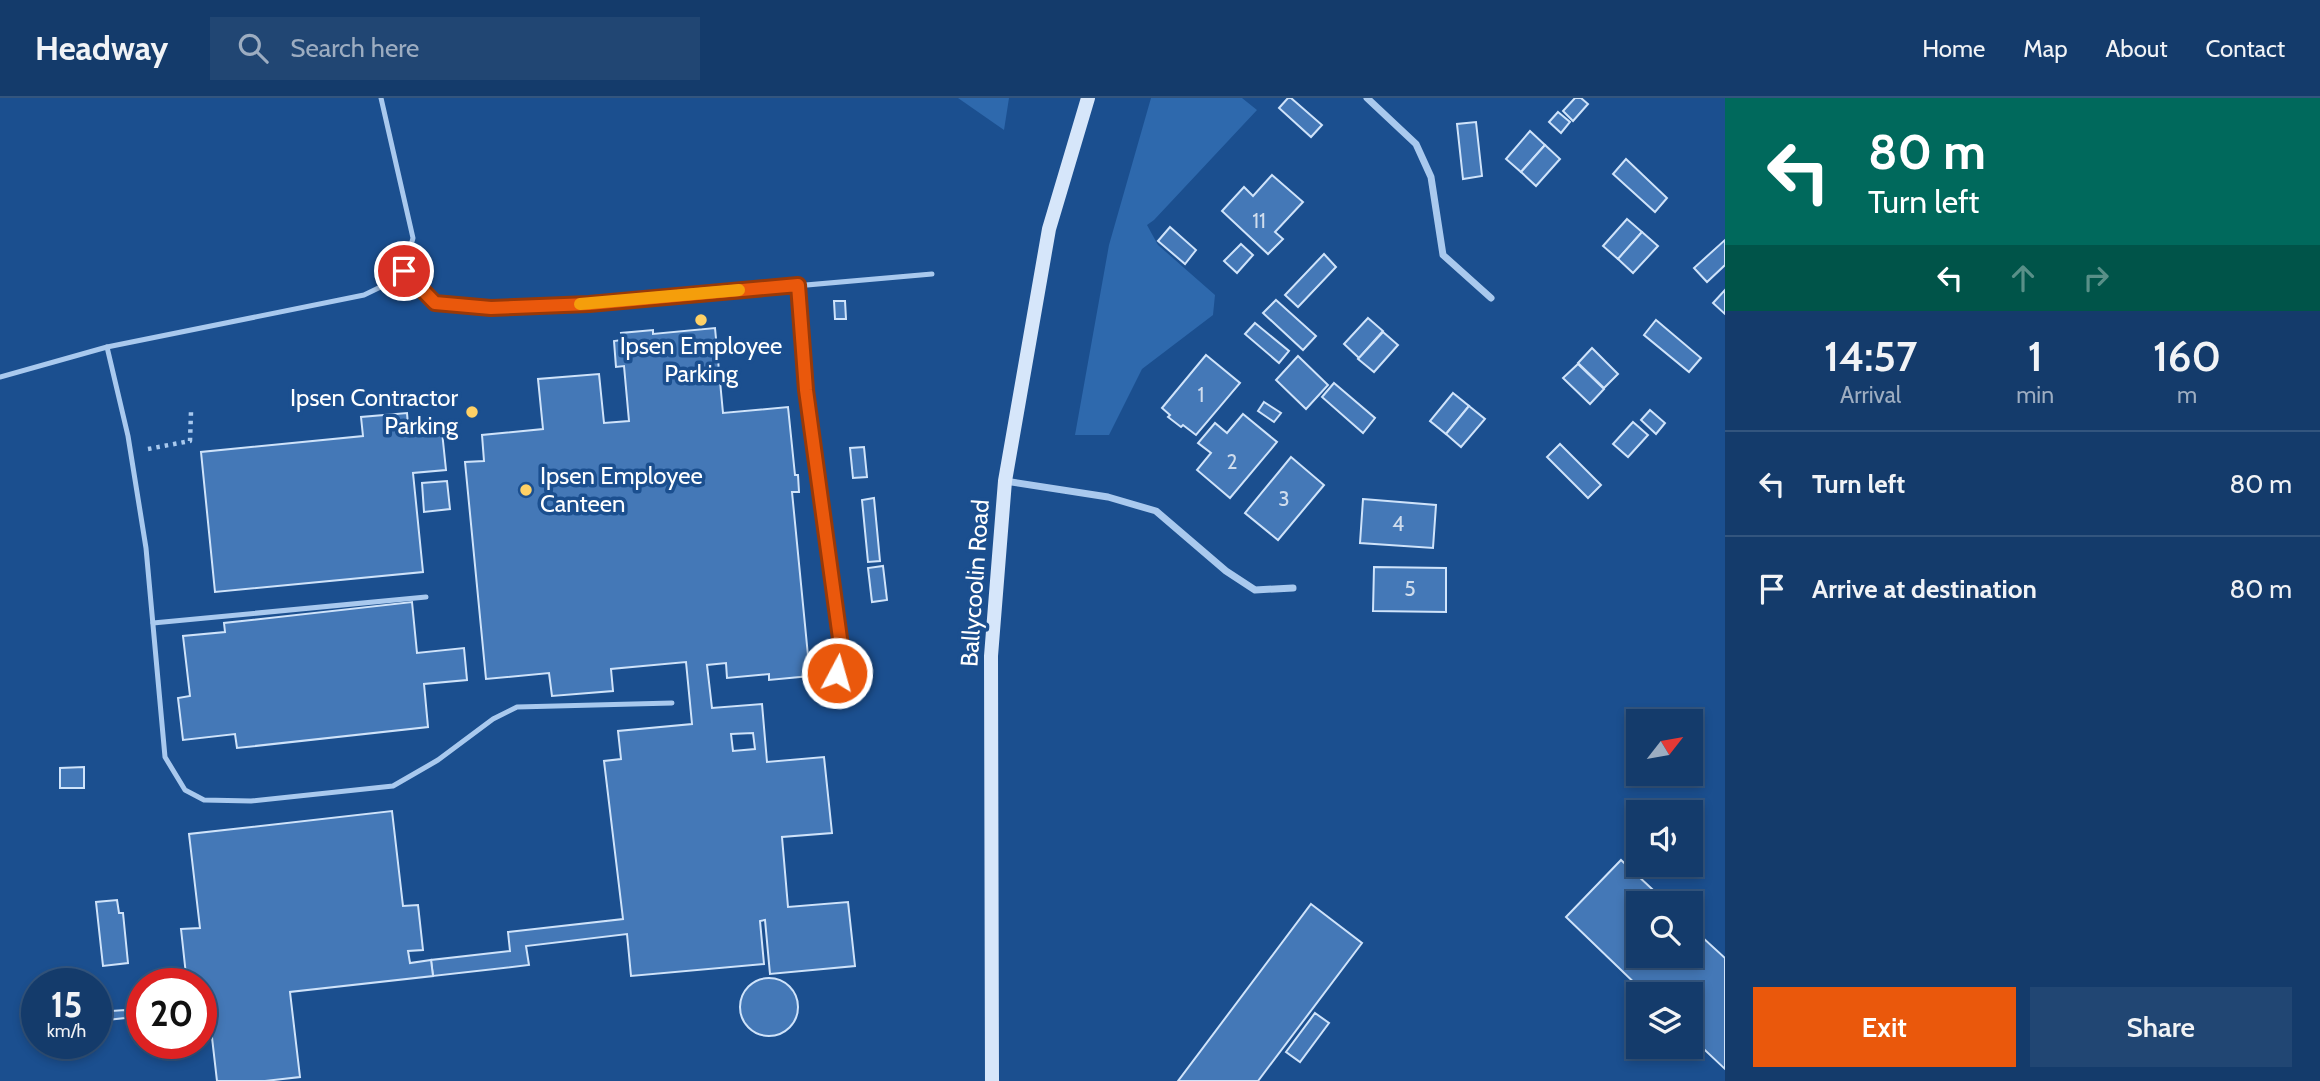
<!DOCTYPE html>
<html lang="en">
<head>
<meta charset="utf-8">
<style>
  :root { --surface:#143b6b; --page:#214673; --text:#f1f3f6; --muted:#9dadc1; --line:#33557e; --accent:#ea580c }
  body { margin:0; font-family:Cabin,sans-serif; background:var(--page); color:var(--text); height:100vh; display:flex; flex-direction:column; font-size:26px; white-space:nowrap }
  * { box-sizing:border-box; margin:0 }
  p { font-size:23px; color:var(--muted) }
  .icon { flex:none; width:38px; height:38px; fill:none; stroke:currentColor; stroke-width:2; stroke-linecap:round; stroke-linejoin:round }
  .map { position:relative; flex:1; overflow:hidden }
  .details { display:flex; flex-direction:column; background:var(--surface); width:595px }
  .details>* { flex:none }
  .banner { background:#00695c; color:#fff; overflow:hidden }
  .needle { width:46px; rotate:59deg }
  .controls { position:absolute; left:1626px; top:611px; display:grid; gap:14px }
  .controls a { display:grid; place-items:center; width:77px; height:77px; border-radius:0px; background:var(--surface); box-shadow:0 4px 10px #0003,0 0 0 2px var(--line); font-size:35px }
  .speed { position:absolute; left:21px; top:870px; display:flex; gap:14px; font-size:35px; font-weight:700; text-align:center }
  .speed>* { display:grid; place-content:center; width:91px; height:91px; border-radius:50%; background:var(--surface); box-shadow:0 4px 10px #0003,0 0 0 2px var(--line); line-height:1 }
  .speed small { font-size:18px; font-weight:400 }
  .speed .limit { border:10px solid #d22; background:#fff; color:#111 }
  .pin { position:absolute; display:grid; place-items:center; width:60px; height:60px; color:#fff; margin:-30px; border:4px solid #fff; border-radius:50%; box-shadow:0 2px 7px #0007 }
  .me { position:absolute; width:77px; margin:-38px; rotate:6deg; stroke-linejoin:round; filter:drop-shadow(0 0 5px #0008) }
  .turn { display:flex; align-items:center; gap:24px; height:147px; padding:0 28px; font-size:32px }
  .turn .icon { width:91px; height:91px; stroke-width:2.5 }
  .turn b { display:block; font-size:49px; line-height:60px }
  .lanes { display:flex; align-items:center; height:66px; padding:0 28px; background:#0003; justify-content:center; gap:35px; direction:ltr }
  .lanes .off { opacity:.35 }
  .eta { display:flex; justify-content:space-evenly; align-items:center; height:119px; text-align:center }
  .eta b { font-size:42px; font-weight:600; line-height:49px }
  .cta { display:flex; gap:14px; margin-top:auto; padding:14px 28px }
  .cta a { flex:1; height:80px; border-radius:0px; background:var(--accent); color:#fff; font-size:28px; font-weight:600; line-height:80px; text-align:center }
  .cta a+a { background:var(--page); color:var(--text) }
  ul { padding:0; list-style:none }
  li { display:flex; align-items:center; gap:21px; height:105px; padding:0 28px; border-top:2px solid var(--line) }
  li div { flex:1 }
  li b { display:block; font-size:26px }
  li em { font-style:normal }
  header { display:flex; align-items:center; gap:42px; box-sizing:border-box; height:98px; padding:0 35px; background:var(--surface); border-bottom:2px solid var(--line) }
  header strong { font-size:33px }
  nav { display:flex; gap:38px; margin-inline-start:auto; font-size:24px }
  .search { width:490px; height:63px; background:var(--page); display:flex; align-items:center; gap:18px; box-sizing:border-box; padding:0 24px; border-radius:0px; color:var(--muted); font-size:26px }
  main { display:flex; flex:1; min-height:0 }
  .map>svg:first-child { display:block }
  .green { fill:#2e69ad }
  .building { fill:#4478b7; stroke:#cfe3fa; stroke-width:2; fill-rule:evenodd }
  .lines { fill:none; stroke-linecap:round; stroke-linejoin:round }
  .path { stroke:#a9c9ee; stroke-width:4.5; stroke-dasharray:3.5 5; stroke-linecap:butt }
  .service { stroke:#a9c9ee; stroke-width:5 }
  .minor { stroke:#a9c9ee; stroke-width:7 }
  .secondary { stroke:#d6e6fa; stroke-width:14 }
  .route-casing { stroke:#983908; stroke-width:18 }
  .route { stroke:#ea580c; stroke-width:12 }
  .slow { stroke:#f59e0b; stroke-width:12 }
  .poi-dot { fill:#ffd166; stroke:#1b4f8f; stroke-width:2.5 }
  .labels { text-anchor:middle; stroke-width:7; stroke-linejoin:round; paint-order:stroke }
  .number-label { font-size:21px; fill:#d0dded }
  .poi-label { font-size:24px; fill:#fff; stroke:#1b4f8f }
  .street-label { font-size:24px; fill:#fff; stroke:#1b4f8f }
</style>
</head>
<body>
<header>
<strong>Headway</strong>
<div class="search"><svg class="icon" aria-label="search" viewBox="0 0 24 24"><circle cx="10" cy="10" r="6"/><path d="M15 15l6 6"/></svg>Search here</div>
<nav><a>Home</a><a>Map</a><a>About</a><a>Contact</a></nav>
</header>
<main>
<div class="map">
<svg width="1725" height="983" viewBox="0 0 1725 983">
  <rect width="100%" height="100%" fill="#1b4f8f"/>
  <g class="green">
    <path d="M 958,0 L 1009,0 L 1004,32 Z"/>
    <path d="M 1151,0 L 1242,0 L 1257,12 L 1154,122 L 1147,127 L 1158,147 L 1215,197 L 1213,217 L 1142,271 L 1109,337 L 1075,337 L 1109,147 Z"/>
  </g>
  <g class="building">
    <path d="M 1288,0 L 1291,0 L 1322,27 L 1311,39 L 1279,10 Z"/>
    <path d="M 1575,0 L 1581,0 L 1588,6 L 1573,23 L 1563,13 Z"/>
    <path d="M 1558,14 L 1570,24 L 1561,35 L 1549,24 Z"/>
    <path d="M 1476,24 L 1482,78 L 1463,81 L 1457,26 Z"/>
    <path d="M 1530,33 L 1545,47 L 1521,74 L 1506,61 Z"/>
    <path d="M 1545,47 L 1560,61 L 1536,88 L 1521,74 Z"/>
    <path d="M 1626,61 L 1667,100 L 1655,114 L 1613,76 Z"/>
    <path d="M 1272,77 L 1303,104 L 1275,134 L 1283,141 L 1268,156 L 1222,113 L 1244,89 L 1253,98 Z"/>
    <path d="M 1627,121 L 1642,134 L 1618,161 L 1603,148 Z"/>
    <path d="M 1170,129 L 1196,152 L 1185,166 L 1158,143 Z"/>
    <path d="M 1642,134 L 1658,148 L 1633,175 L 1618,161 Z"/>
    <path d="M 1725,142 L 1725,167 L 1707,184 L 1694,170 Z"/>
    <path d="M 1241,146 L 1253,157 L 1237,175 L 1224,163 Z"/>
    <path d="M 1324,156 L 1336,169 L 1298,209 L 1285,197 Z"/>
    <path d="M 1725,192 L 1725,216 L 1713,205 Z"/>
    <path d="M 1276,202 L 1316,238 L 1303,252 L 1263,215 Z"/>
    <path d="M 834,203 L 845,203 L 846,221 L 835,221 Z"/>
    <path d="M 1368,220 L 1383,233 L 1359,260 L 1344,246 Z"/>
    <path d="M 1656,222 L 1701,260 L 1689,274 L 1644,237 Z"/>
    <path d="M 1255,225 L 1289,253 L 1279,265 L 1245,236 Z"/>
    <path d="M 715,230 L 723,315 L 788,309 L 795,377 L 798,377 L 799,394 L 792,394 L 810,578 L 769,582 L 769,576 L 727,580 L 726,565 L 707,567 L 712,610 L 762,606 L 767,664 L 824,659 L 832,735 L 782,739 L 788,809 L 848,804 L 855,868 L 770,876 L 765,822 L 760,823 L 764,866 L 631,878 L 627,836 L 526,848 L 529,867 L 433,878 L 431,862 L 510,853 L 508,834 L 623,821 L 604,663 L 621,661 L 618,633 L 692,626 L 686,564 L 611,571 L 613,593 L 552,598 L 549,575 L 486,581 L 465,364 L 484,363 L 482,337 L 543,331 L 538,281 L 599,276 L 604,325 L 629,323 L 624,268 L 616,269 L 614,243 L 622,242 L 621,235 L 653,232 L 653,236 ZM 753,635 L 755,651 L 733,653 L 731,636 Z"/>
    <path d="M 1383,234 L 1398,247 L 1374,274 L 1358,261 Z"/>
    <path d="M 1592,250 L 1618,276 L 1604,290 L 1578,265 Z"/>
    <path d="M 1206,257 L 1240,285 L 1196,337 L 1183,327 L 1181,329 L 1168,319 L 1170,317 L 1162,310 Z"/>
    <path d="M 1298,258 L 1328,287 L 1306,311 L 1276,282 Z"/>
    <path d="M 1578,266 L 1604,291 L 1590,306 L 1563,280 Z"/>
    <path d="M 1334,285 L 1375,320 L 1363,335 L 1322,299 Z"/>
    <path d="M 1453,295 L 1469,308 L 1446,336 L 1430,323 Z"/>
    <path d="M 1264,304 L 1281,315 L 1274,324 L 1258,313 Z"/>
    <path d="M 1469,308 L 1485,321 L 1461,349 L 1446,336 Z"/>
    <path d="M 1650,312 L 1665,325 L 1656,336 L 1641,322 Z"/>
    <path d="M 407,315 L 408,327 L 441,324 L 446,372 L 413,375 L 423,474 L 215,494 L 201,354 L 363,338 L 361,319 Z"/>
    <path d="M 1243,316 L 1277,344 L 1230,400 L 1197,372 L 1211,355 L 1198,345 L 1215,325 L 1227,335 Z"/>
    <path d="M 1633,324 L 1648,337 L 1628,359 L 1613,346 Z"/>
    <path d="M 1560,346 L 1601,387 L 1588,400 L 1547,359 Z"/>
    <path d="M 864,349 L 867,379 L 853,380 L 850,350 Z"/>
    <path d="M 1291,359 L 1324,387 L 1278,442 L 1245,415 Z"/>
    <path d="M 447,383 L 450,411 L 424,414 L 422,385 Z"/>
    <path d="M 874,400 L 880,463 L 868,464 L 862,402 Z"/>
    <path d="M 1363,401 L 1436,407 L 1433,450 L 1360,445 Z"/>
    <path d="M 883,468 L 887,502 L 872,504 L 868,470 Z"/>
    <path d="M 1374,469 L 1446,470 L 1446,514 L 1373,513 Z"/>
    <path d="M 412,504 L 417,555 L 464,550 L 467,582 L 424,586 L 428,629 L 237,650 L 235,636 L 183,642 L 178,600 L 190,598 L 183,538 L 225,534 L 224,525 Z"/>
    <path d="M 84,669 L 84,690 L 60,690 L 60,670 Z"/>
    <path d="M 392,713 L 403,808 L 418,807 L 423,852 L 408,853 L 410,865 L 431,862 L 433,878 L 290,894 L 300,979 L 265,983 L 217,983 L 207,896 L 201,897 L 201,886 L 187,886 L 181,831 L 200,830 L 189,736 Z"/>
    <path d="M 1621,762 L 1667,805 L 1638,805 L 1638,858 L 1690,858 L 1690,828 L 1725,860 L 1725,971 L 1690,938 L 1690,896 L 1646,896 L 1566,819 Z"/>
    <path d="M 117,802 L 119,815 L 123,815 L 128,865 L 103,868 L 96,804 Z"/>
    <path d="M 1311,806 L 1362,845 L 1258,983 L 1178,983 Z"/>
    <circle cx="769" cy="909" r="29"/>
    <path d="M 125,912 L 125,920 L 98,923 L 97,914 Z"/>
    <path d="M 1315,915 L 1329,925 L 1300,964 L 1286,954 Z"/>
  </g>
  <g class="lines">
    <path class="path" d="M 148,351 L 190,343 L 191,314"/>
    <g class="service">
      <path d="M 404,173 L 435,205 L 490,210 L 589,206 L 932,176"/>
      <path d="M 798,187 L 806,292 L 842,555 L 837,574 L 818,589"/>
      <path d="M 107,249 L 128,338 L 146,450 L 165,659 L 185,692 L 204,702 L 251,703 L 393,688 L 438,662 L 493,621 L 517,609 L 672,605"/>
      <path d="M 0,279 L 107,249 L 364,197 L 393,183 L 404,173 L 413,140 L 381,0"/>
      <path d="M 153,525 L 426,499"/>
    </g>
    <g class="minor">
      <path d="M 1367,0 L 1416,46 L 1431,79 L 1443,157 L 1491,200"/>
      <path d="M 1005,383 L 1108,399 L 1156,413 L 1226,473 L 1255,492 L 1293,490"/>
    </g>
    <path class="secondary" d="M 992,983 L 991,558 L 1005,383 L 1049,131 L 1088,0"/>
  </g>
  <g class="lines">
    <defs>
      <path id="route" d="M 404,173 L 435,205 L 491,210 L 589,206 L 798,187 L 806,292 L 842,555 L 837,575"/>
    </defs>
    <use href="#route" class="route-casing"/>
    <use href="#route" class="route"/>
    <path class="slow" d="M 580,206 L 739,192"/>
  </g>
  <g class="poi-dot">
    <circle cx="701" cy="222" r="7"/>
    <circle cx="472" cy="314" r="7"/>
    <circle cx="526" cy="392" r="7"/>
  </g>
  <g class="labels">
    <g class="number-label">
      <text x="1259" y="130">11</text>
      <text x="1201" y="304">1</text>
      <text x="1232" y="371">2</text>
      <text x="1284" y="408">3</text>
      <text x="1398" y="433">4</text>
      <text x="1410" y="498">5</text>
    </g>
    <g class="poi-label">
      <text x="701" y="256">Ipsen Employee<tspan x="701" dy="28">Parking</tspan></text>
      <text x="458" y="308" text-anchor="end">Ipsen Contractor<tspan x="458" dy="28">Parking</tspan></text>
      <text x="540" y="386" text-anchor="start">Ipsen Employee<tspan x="540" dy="28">Canteen</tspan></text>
    </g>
    <g class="street-label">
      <text transform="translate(975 485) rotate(-86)" y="8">Ballycoolin Road</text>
    </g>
  </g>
</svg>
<div class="controls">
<a><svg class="needle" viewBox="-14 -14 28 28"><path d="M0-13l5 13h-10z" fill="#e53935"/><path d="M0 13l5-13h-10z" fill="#9dadc1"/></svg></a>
<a><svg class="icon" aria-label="sound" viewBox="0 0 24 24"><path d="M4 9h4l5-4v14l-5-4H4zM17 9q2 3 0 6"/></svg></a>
<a><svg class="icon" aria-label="search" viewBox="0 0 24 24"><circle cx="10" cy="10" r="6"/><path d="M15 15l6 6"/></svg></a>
<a><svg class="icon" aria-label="layers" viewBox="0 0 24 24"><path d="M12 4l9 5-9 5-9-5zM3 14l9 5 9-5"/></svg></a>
</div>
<div class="speed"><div>15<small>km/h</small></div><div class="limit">20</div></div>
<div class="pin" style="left:404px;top:173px;background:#d93025"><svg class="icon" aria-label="arrive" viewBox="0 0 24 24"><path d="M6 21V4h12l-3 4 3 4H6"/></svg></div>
<svg class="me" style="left:837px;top:575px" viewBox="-20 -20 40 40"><circle r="17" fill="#ea580c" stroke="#fff" stroke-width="3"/><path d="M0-11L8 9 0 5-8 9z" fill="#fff"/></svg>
</div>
<section class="details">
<div class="banner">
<div class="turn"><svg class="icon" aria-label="left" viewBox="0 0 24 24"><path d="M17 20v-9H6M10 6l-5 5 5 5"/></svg><div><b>80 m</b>Turn left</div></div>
<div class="lanes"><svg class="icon" aria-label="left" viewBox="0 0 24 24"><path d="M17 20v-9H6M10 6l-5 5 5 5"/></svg><svg class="icon off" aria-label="ahead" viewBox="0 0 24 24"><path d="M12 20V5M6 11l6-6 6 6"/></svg><svg class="icon off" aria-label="right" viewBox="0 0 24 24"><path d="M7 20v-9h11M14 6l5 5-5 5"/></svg></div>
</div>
<div class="eta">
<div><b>14:57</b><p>Arrival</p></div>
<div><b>1</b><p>min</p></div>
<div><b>160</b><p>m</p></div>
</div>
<ul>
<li><svg class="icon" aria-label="left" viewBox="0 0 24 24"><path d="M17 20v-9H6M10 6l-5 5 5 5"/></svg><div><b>Turn left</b></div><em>80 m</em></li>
<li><svg class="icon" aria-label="arrive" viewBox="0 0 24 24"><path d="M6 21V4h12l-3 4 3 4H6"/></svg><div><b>Arrive at destination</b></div><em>80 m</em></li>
</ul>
<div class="cta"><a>Exit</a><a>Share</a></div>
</section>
</main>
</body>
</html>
